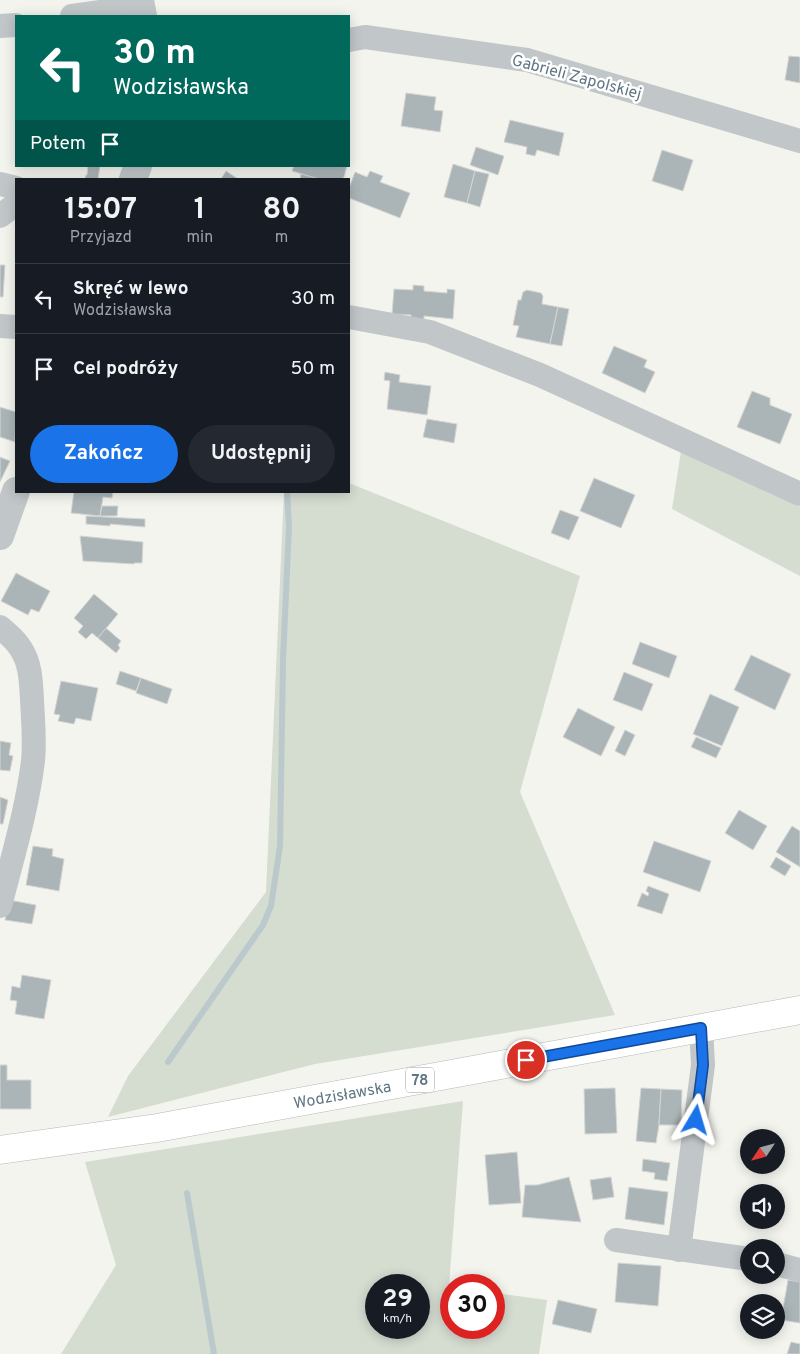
<!DOCTYPE html>
<html lang="pl">
<head>
<meta charset="utf-8">
<style>
  :root { --surface:#171b24; --page:#242831; --text:#f1f3f6; --muted:#9ea1a6; --line:#363941; --accent:#1a73e8 }
  body { margin:0; font-family:Overpass,sans-serif; background:var(--page); color:var(--text); height:100vh; display:flex; flex-direction:column; font-size:19px; white-space:nowrap }
  * { box-sizing:border-box; margin:0 }
  p { font-size:16px; color:var(--muted) }
  .icon { flex:none; width:28px; height:28px; fill:none; stroke:currentColor; stroke-width:2; stroke-linecap:round; stroke-linejoin:round }
  .map { position:relative; flex:1; overflow:hidden }
  .details { position:absolute; left:15px; top:178px; width:335px; height:315px; display:flex; flex-direction:column; background:var(--surface); border-radius:0px; box-shadow:0 2px 12px #0003 }
  .details>* { flex:none }
  .hud { position:absolute; left:15px; top:15px; width:335px; height:152px; border-radius:0px; box-shadow:0 2px 12px #0003; background:#00695c; color:#fff; overflow:hidden }
  .needle { width:32px; rotate:234deg }
  .tools { position:absolute; left:740px; top:1129px; display:grid; gap:10px }
  .tools a { display:grid; place-items:center; width:45px; height:45px; border-radius:50%; background:var(--surface); box-shadow:0 2px 12px #0003; font-size:25px }
  .speed { position:absolute; left:365px; top:1274px; display:flex; gap:10px; font-size:25px; font-weight:700; text-align:center }
  .speed>* { display:grid; place-content:center; width:65px; height:65px; border-radius:50%; background:var(--surface); box-shadow:0 2px 12px #0003; line-height:1 }
  .speed small { font-size:12px; font-weight:400 }
  .speed .limit { border:8px solid #d22; background:#fff; color:#111 }
  .pin { position:absolute; display:grid; place-items:center; width:42px; height:42px; color:#fff; margin:-21px; border:2px solid #fff; border-radius:50%; box-shadow:0 1px 5px #0007 }
  .me { position:absolute; width:55px; margin:-28px; rotate:7deg; stroke-linejoin:round; filter:drop-shadow(0 0 4px #0008) }
  .turn { display:flex; align-items:center; gap:18px; height:105px; padding:0 15px; font-size:22px }
  .turn .icon { width:65px; height:65px; stroke-width:2.5 }
  .turn b { display:block; font-size:35px; line-height:42px }
  .then { display:flex; align-items:center; height:48px; padding:0 15px; background:#0003; gap:10px; font-size:19px }
  .eta { display:flex; justify-content:space-evenly; align-items:center; height:85px; text-align:center }
  .eta b { font-size:30px; font-weight:700; line-height:35px }
  .action { display:flex; gap:10px; margin-top:auto; padding:10px 15px }
  .action a { flex:1; height:58px; border-radius:30px; background:var(--accent); color:#fff; font-size:20px; font-weight:700; line-height:58px; text-align:center }
  .action a+a { background:var(--page); color:var(--text) }
  ul { padding:0; list-style:none }
  li { display:flex; align-items:center; gap:15px; height:70px; padding:0 15px; border-top:1px solid var(--line) }
  li div { flex:1 }
  li b { display:block; font-size:19px }
  li em { font-style:normal }
  .map>svg:first-child { display:block }
  .green { fill:#d5dcd0; fill-rule:evenodd }
  .lines { fill:none; stroke-linecap:round; stroke-linejoin:round }
  .stream { stroke:#bbc9cd; stroke-width:6 }
  .building { fill:#abb5b8; stroke:#d5d5d2 }
  .primary-casing { stroke:#b4b9bc; stroke-width:29 }
  .minor { stroke:#c1c6c8; stroke-width:24 }
  .tertiary { stroke:#c1c6c8; stroke-width:28 }
  .primary { stroke:#fff; stroke-width:28 }
  .route-casing { stroke:#114b97; stroke-width:12 }
  .route { stroke:#1a73e8; stroke-width:9 }
  .labels { text-anchor:middle; stroke-width:5; stroke-linejoin:round; paint-order:stroke }
  .shield { fill:#fff; stroke:#909fa8; stroke-width:1 }
  .shield-label { font-size:15px; font-weight:bold; fill:#607683 }
  .street-label { font-size:16px; fill:#607683; stroke:#fff }
</style>
</head>
<body>
<div class="map">
<svg width="800" height="1354" viewBox="0 0 800 1354">
  <rect width="100%" height="100%" fill="#f4f4ef"/>
  <g class="green">
    <path d="M 681,451 L 800,507 L 800,576 L 672,509 Z"/>
    <path d="M 349,483 L 580,576 L 520,792 L 615,1015 L 315,1064 L 108,1117 L 128,1076 L 266,892 L 284,491 L 349,491 Z"/>
    <path d="M 463,1101 L 449,1286 L 451,1287 L 451,1328 L 494,1328 L 494,1293 L 547,1300 L 539,1354 L 61,1354 L 116,1265 L 85,1162 ZM 376,1285 L 419,1285 L 419,1328 L 376,1328 Z"/>
  </g>
  <g class="lines">
    <g class="stream">
      <path d="M 168,1062 L 263,925 L 271,906 L 280,846 L 283,660 L 289,526 L 287,491"/>
      <path d="M 187,1193 L 214,1354"/>
    </g>
  </g>
  <g class="building">
    <path d="M 789,56 L 800,57 L 800,83 L 785,80 Z"/>
    <path d="M 406,93 L 436,97 L 434,110 L 443,111 L 440,132 L 401,126 Z"/>
    <path d="M 510,120 L 564,133 L 559,156 L 537,150 L 535,156 L 526,154 L 527,147 L 504,142 Z"/>
    <path d="M 476,147 L 504,156 L 498,175 L 470,165 Z"/>
    <path d="M 662,150 L 693,160 L 683,191 L 652,181 Z"/>
    <path d="M 453,164 L 475,171 L 467,203 L 444,197 Z"/>
    <path d="M 88,166 L 100,166 L 98,179 L 85,179 L 86,175 L 87,175 Z"/>
    <path d="M 294,166 L 347,166 L 344,177 L 341,179 L 319,179 L 292,171 Z"/>
    <path d="M 226,171 L 238,179 L 221,179 Z"/>
    <path d="M 370,171 L 383,176 L 380,182 L 410,193 L 400,218 L 349,198 L 349,188 L 355,172 L 367,177 Z"/>
    <path d="M 475,171 L 489,174 L 480,207 L 467,203 Z"/>
    <path d="M 301,174 L 319,179 L 300,179 Z"/>
    <path d="M 0,265 L 5,265 L 3,297 L 0,297 Z"/>
    <path d="M 413,285 L 424,286 L 424,291 L 447,293 L 447,289 L 455,290 L 453,319 L 424,316 L 424,322 L 411,321 L 411,315 L 392,314 L 394,289 L 413,290 Z"/>
    <path d="M 527,290 L 541,293 L 543,296 L 542,304 L 558,307 L 550,344 L 516,337 L 519,326 L 513,325 L 518,300 L 521,300 L 523,292 Z"/>
    <path d="M 558,307 L 569,309 L 562,346 L 550,344 Z"/>
    <path d="M 614,346 L 647,360 L 644,367 L 655,372 L 645,393 L 602,373 Z"/>
    <path d="M 385,372 L 400,375 L 399,382 L 431,386 L 427,415 L 387,409 L 390,381 L 384,380 Z"/>
    <path d="M 752,391 L 770,398 L 770,405 L 792,414 L 780,444 L 737,427 Z"/>
    <path d="M 0,407 L 16,412 L 15,442 L 0,437 Z"/>
    <path d="M 427,419 L 457,424 L 454,443 L 423,437 Z"/>
    <path d="M 0,457 L 10,461 L 0,482 Z"/>
    <path d="M 594,478 L 635,495 L 621,528 L 580,511 Z"/>
    <path d="M 74,491 L 113,491 L 112,498 L 103,497 L 100,516 L 71,513 Z"/>
    <path d="M 102,506 L 118,506 L 117,516 L 100,516 Z"/>
    <path d="M 560,510 L 579,517 L 569,540 L 551,533 Z"/>
    <path d="M 86,516 L 145,519 L 145,527 L 110,524 L 110,526 L 86,524 Z"/>
    <path d="M 80,536 L 143,542 L 142,563 L 134,563 L 134,564 L 83,561 Z"/>
    <path d="M 16,573 L 50,591 L 39,612 L 31,609 L 28,615 L 1,601 Z"/>
    <path d="M 94,594 L 118,614 L 98,638 L 92,633 L 86,639 L 78,632 L 83,626 L 74,618 Z"/>
    <path d="M 106,628 L 121,641 L 118,645 L 120,648 L 116,653 L 98,638 Z"/>
    <path d="M 640,642 L 677,656 L 669,678 L 632,664 Z"/>
    <path d="M 751,655 L 791,674 L 775,710 L 734,690 Z"/>
    <path d="M 120,671 L 141,678 L 136,691 L 116,684 Z"/>
    <path d="M 624,672 L 653,684 L 642,711 L 613,700 Z"/>
    <path d="M 141,678 L 172,689 L 167,704 L 136,693 Z"/>
    <path d="M 61,681 L 98,688 L 91,721 L 76,718 L 74,724 L 58,721 L 60,715 L 54,714 Z"/>
    <path d="M 710,694 L 739,707 L 722,746 L 693,734 Z"/>
    <path d="M 578,708 L 615,727 L 601,756 L 563,737 Z"/>
    <path d="M 625,730 L 635,735 L 625,756 L 615,751 Z"/>
    <path d="M 696,737 L 721,748 L 716,758 L 691,747 Z"/>
    <path d="M 0,741 L 11,743 L 9,755 L 13,756 L 10,771 L 0,770 Z"/>
    <path d="M 0,797 L 8,800 L 3,824 L 0,824 Z"/>
    <path d="M 739,810 L 767,826 L 753,850 L 725,833 Z"/>
    <path d="M 792,826 L 800,831 L 800,867 L 776,852 Z"/>
    <path d="M 654,841 L 711,861 L 700,892 L 643,872 Z"/>
    <path d="M 33,846 L 53,849 L 52,856 L 64,859 L 59,891 L 26,885 Z"/>
    <path d="M 776,857 L 791,866 L 785,876 L 770,867 Z"/>
    <path d="M 648,886 L 669,894 L 662,914 L 637,906 L 642,893 L 648,896 L 649,893 L 646,891 Z"/>
    <path d="M 9,900 L 36,905 L 32,924 L 5,920 Z"/>
    <path d="M 22,975 L 51,980 L 44,1019 L 15,1014 L 17,1001 L 10,1000 L 12,986 L 20,988 Z"/>
    <path d="M 0,1065 L 7,1065 L 7,1080 L 31,1080 L 31,1109 L 0,1109 Z"/>
    <path d="M 615,1088 L 617,1133 L 585,1134 L 584,1089 Z"/>
    <path d="M 641,1088 L 661,1089 L 659,1125 L 656,1143 L 636,1141 Z"/>
    <path d="M 661,1089 L 682,1090 L 681,1125 L 659,1125 Z"/>
    <path d="M 517,1152 L 521,1203 L 489,1205 L 485,1155 Z"/>
    <path d="M 643,1159 L 670,1163 L 667,1181 L 654,1179 L 655,1173 L 642,1171 Z"/>
    <path d="M 569,1177 L 581,1222 L 522,1217 L 525,1185 L 537,1185 Z"/>
    <path d="M 611,1177 L 614,1197 L 593,1200 L 590,1180 Z"/>
    <path d="M 629,1187 L 668,1192 L 664,1225 L 625,1219 Z"/>
    <path d="M 618,1263 L 661,1266 L 658,1306 L 615,1302 Z"/>
    <path d="M 788,1280 L 800,1282 L 800,1323 L 781,1320 Z"/>
    <path d="M 558,1300 L 597,1309 L 591,1333 L 552,1324 Z"/>
    <path d="M 791,1342 L 800,1344 L 800,1354 L 787,1354 Z"/>
  </g>
  <g class="lines">
    <defs>
      <path id="primary" d="M 0,1150 L 157,1128 L 800,1010"/>
    </defs>
    <use href="#primary" class="primary-casing"/>
    <g class="minor">
      <path d="M 72,16 L 141,6"/>
      <path d="M 0,26 L 16,25"/>
      <path d="M 349,40 L 365,37 L 527,60 L 800,141"/>
      <path d="M 0,184 L 16,188"/>
      <path d="M 0,216 L 16,204"/>
      <path d="M 349,317 L 430,332 L 540,375 L 800,494"/>
      <path d="M 0,326 L 16,327"/>
      <path d="M 0,627 C 8,634 16,640 21,649 C 31,664 31,683 32,700 C 33,721 35,741 33,761 C 27,810 12,859 0,906"/>
      <path d="M 616,1240 L 749,1259"/>
      <path d="M 679,1250 L 703,1065 L 701,1028"/>
      <path d="M 776,1264 L 800,1270"/>
    </g>
    <g class="tertiary">
      <path d="M 140,0 L 143,16"/>
      <path d="M 133,179 L 138,166"/>
      <path d="M 0,536 L 16,491"/>
    </g>
    <use href="#primary" class="primary"/>
  </g>
  <g class="lines">
    <defs>
      <path id="route" d="M 526,1060 L 701,1028 L 703,1065 L 696,1120"/>
    </defs>
    <use href="#route" class="route-casing"/>
    <use href="#route" class="route"/>
  </g>
  <g class="labels">
    <rect class="shield" x="406" y="1067.5" width="28" height="25" rx="4"/>
    <g class="shield-label">
      <text x="420" y="1085">78</text>
    </g>
    <g class="street-label">
      <text transform="translate(577 76) rotate(15)" y="6">Gabrieli Zapolskiej</text>
      <text transform="translate(342 1094) rotate(-10)" y="6">Wodzisławska</text>
    </g>
  </g>
</svg>
<div class="tools">
<a><svg class="needle" viewBox="-14 -14 28 28"><path d="M0-13l5 13h-10z" fill="#e53935"/><path d="M0 13l5-13h-10z" fill="#9ea1a6"/></svg></a>
<a><svg class="icon" aria-label="sound" viewBox="0 0 24 24"><path d="M4 9h4l5-4v14l-5-4H4zM17 9q2 3 0 6"/></svg></a>
<a><svg class="icon" aria-label="search" viewBox="0 0 24 24"><circle cx="10" cy="10" r="6"/><path d="M15 15l6 6"/></svg></a>
<a><svg class="icon" aria-label="layers" viewBox="0 0 24 24"><path d="M12 4l9 5-9 5-9-5zM3 14l9 5 9-5"/></svg></a>
</div>
<div class="speed"><div>29<small>km/h</small></div><div class="limit">30</div></div>
<div class="pin" style="left:526px;top:1060px;background:#d93025"><svg class="icon" aria-label="arrive" viewBox="0 0 24 24"><path d="M6 21V4h12l-3 4 3 4H6"/></svg></div>
<svg class="me" style="left:696px;top:1120px" viewBox="-20 -20 40 40"><path d="M0-17L14 15 0 8-14 15z" fill="#1a73e8" stroke="#fff" stroke-width="4"/></svg>
<div class="hud">
<div class="turn"><svg class="icon" aria-label="left" viewBox="0 0 24 24"><path d="M17 20v-9H6M10 6l-5 5 5 5"/></svg><div><b>30 m</b>Wodzisławska</div></div>
<div class="then">Potem<svg class="icon" aria-label="arrive" viewBox="0 0 24 24"><path d="M6 21V4h12l-3 4 3 4H6"/></svg></div>
</div>
<section class="details">
<div class="eta">
<div><b>15:07</b><p>Przyjazd</p></div>
<div><b>1</b><p>min</p></div>
<div><b>80</b><p>m</p></div>
</div>
<ul>
<li><svg class="icon" aria-label="left" viewBox="0 0 24 24"><path d="M17 20v-9H6M10 6l-5 5 5 5"/></svg><div><b>Skręć w lewo</b><p>Wodzisławska</p></div><em>30 m</em></li>
<li><svg class="icon" aria-label="arrive" viewBox="0 0 24 24"><path d="M6 21V4h12l-3 4 3 4H6"/></svg><div><b>Cel podróży</b></div><em>50 m</em></li>
</ul>
<div class="action"><a>Zakończ</a><a>Udostępnij</a></div>
</section>
</div>
</body>
</html>
